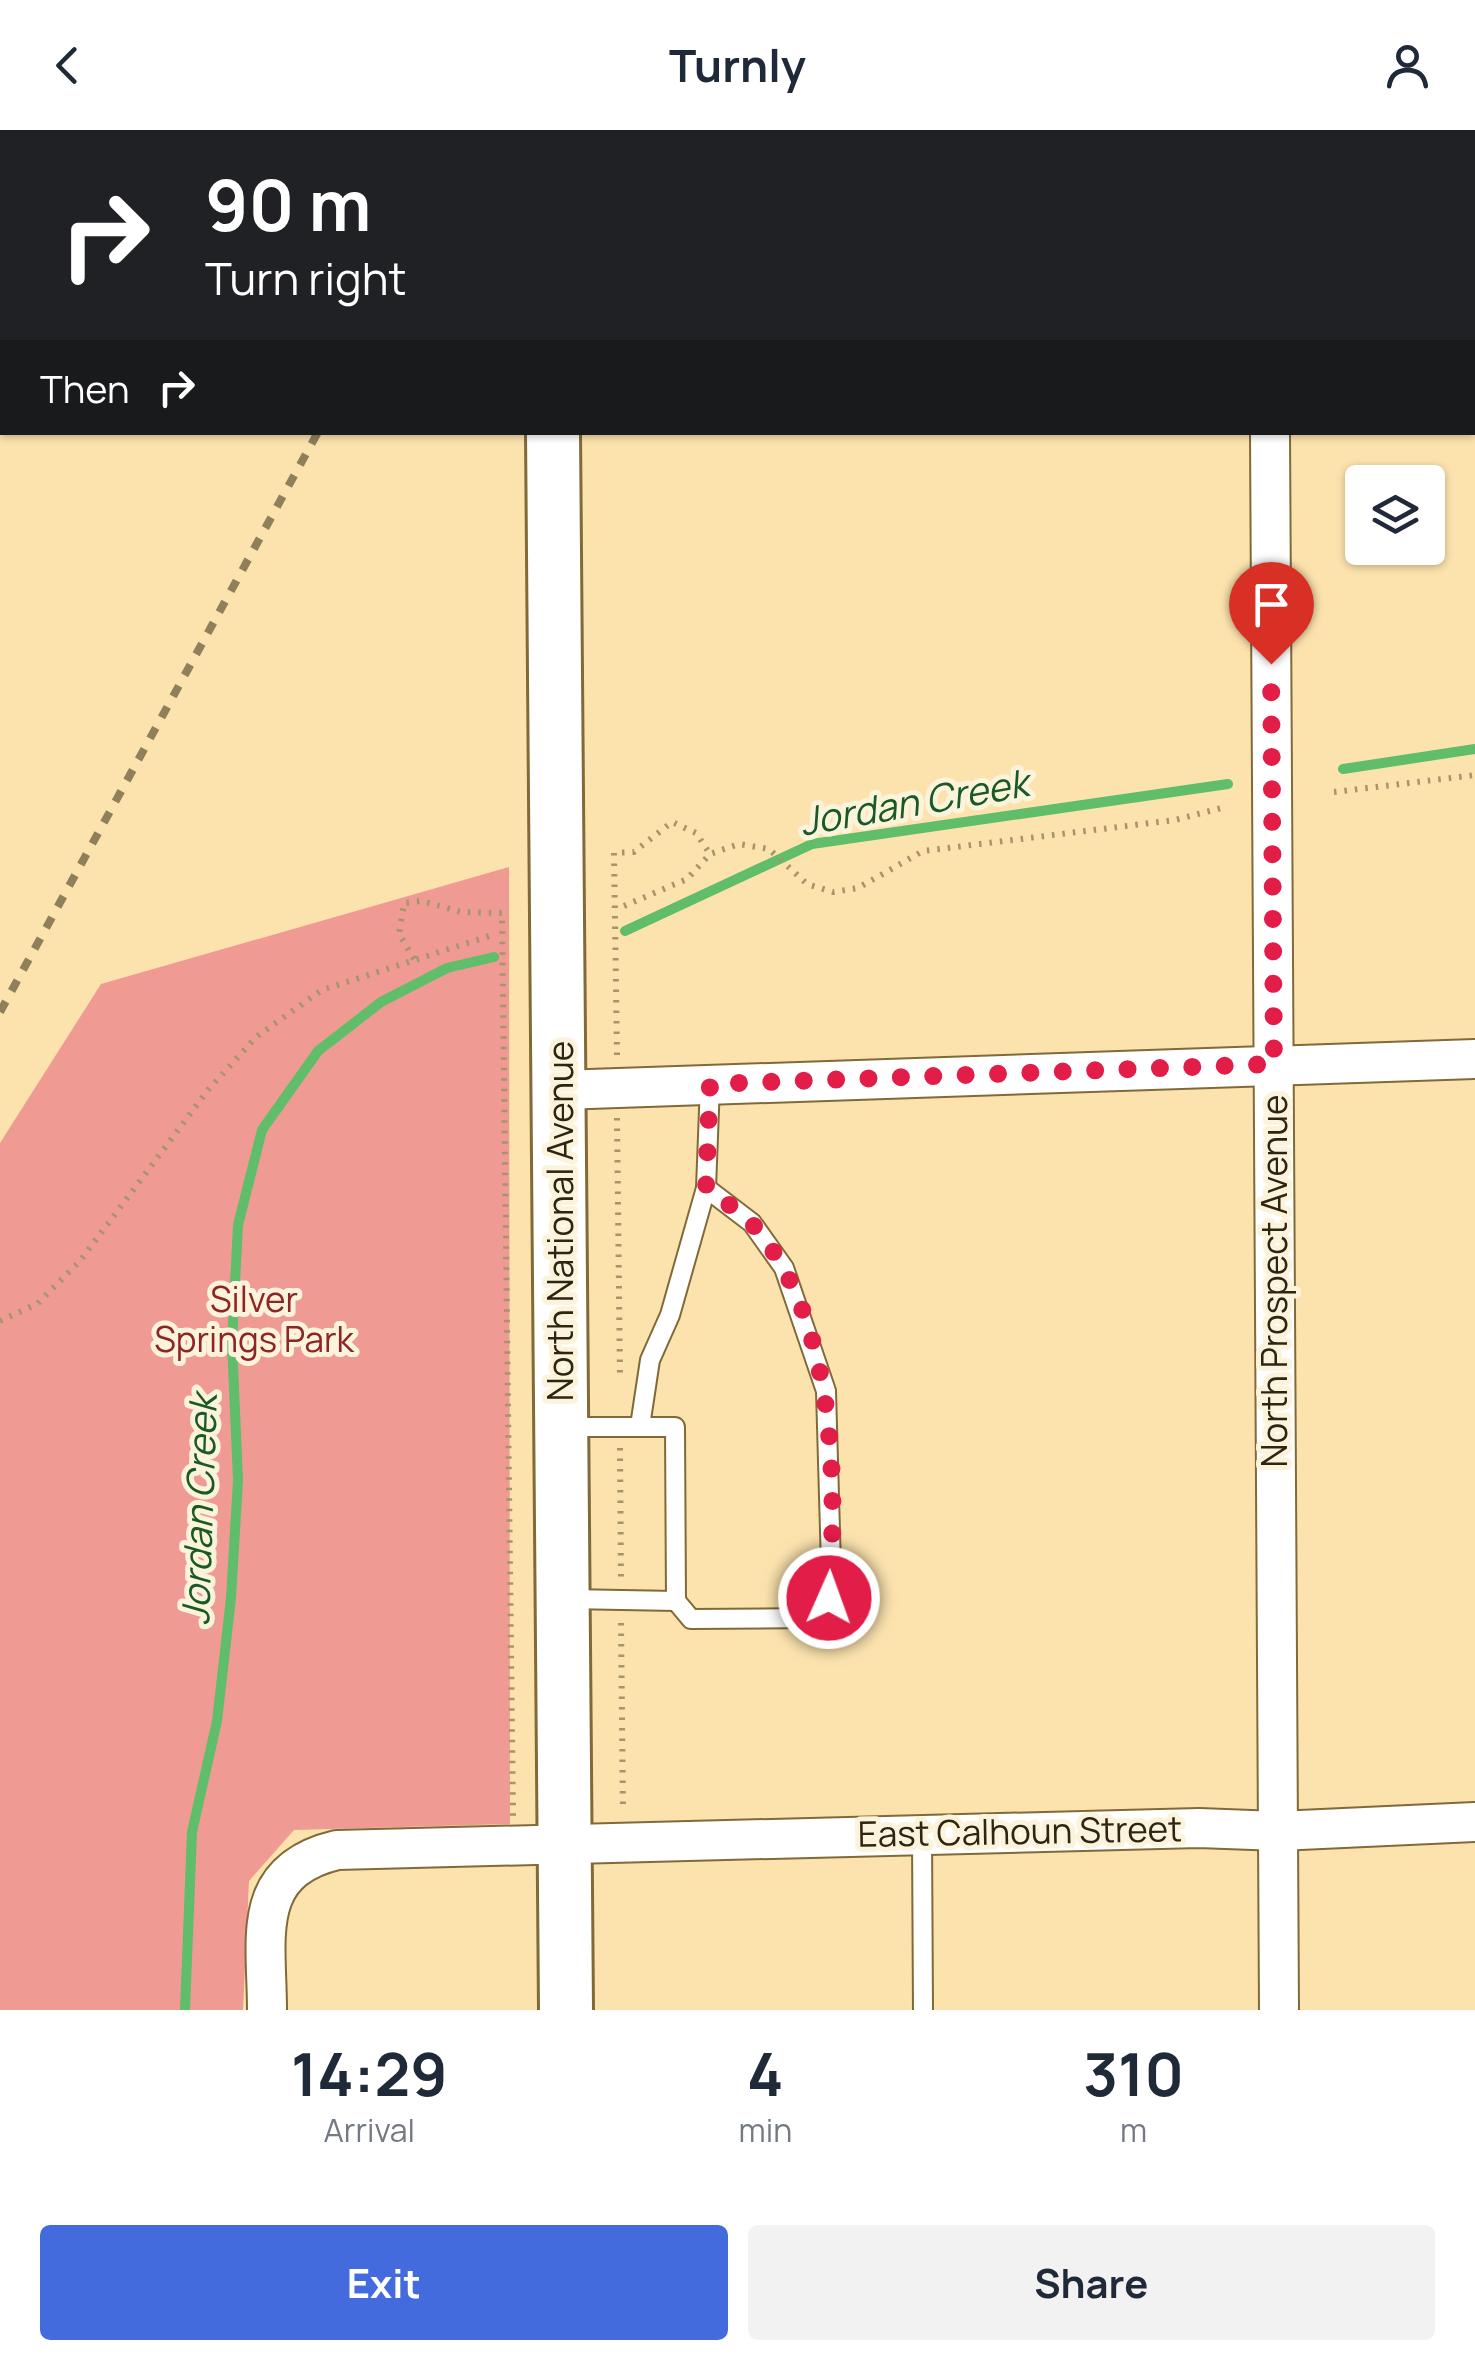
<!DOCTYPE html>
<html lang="en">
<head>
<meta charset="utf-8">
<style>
  :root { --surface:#fff; --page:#f2f2f3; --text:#1f2937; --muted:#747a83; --accent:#436bdd }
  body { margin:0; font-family:Manrope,sans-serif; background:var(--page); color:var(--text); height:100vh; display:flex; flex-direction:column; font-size:38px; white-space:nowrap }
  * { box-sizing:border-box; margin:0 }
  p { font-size:32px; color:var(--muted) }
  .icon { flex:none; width:55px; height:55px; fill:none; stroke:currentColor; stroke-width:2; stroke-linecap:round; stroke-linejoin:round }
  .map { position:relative; height:1880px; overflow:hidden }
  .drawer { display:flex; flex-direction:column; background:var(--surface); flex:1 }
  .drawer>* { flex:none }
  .top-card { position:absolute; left:0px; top:0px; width:1475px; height:305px; box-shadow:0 2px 8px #0004; background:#202124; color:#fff; overflow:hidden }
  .controls { position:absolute; left:1345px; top:335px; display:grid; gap:20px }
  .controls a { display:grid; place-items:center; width:100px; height:100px; border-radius:10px; background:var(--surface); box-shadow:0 2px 8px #0004; font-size:50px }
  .pin { position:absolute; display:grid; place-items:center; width:85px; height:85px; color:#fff; margin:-102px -42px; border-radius:50% 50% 50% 0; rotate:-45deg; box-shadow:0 0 10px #0007 }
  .pin .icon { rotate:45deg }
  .me { position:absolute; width:110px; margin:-55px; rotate:2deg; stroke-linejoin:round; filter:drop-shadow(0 0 8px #0008) }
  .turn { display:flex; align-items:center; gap:35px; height:210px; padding:0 40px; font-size:45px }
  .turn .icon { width:130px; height:130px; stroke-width:2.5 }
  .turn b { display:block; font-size:70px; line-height:85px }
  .then { display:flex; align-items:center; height:95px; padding:0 40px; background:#0003; gap:20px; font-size:38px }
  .eta { display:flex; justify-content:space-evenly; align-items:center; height:170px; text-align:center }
  .eta b { font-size:60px; font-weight:700; line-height:70px }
  .button { display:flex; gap:20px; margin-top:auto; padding:20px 40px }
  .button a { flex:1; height:115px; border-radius:10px; background:var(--accent); color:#fff; font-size:40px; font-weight:700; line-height:115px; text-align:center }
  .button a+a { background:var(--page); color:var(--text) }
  header { display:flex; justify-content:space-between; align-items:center; height:130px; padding:0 40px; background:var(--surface); font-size:45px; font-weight:700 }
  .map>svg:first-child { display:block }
  .green { fill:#ef9b93 }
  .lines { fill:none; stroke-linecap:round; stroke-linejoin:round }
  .stream { stroke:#60bd6a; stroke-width:10 }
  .lane-casing { stroke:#806a38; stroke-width:22 }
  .street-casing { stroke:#806a38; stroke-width:42 }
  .secondary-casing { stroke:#806a38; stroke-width:58 }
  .path { stroke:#a6946c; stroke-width:6; stroke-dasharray:2.5 8; stroke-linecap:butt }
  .lane { stroke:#fff; stroke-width:18 }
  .street { stroke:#fff; stroke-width:38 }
  .secondary { stroke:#fff; stroke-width:52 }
  .rail { stroke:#8f7f5a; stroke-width:8; stroke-dasharray:12 12; stroke-linecap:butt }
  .route { stroke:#e11d48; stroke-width:18; stroke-dasharray:0 32.4 }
  .labels { text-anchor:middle; stroke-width:10; stroke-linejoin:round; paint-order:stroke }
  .street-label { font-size:35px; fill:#2e2510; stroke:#fcf3dd }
  .park-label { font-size:35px; fill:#8e2423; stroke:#fcf3dd }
  .water-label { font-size:38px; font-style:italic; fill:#195923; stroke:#fcf3dd }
</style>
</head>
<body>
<header><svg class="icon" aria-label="back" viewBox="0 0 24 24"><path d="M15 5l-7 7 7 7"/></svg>Turnly<svg class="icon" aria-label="person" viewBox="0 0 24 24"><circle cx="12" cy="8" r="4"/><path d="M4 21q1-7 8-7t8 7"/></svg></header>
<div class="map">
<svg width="1475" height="1880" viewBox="0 0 1475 1880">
  <rect width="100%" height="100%" fill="#fce3ae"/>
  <path class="green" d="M 509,737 L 510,1694 L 294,1700 L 249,1751 L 243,1880 L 0,1880 L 0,1013 L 101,854 Z"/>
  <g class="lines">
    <g class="stream">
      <path d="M 1343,639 L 1475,619"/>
      <path d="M 625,801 L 812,714 L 1228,654"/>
      <path d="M 185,1880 L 192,1702 L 217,1591 L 231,1468 L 238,1350 L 232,1212 L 238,1095 L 262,1000 L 318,921 L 381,872 L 447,838 L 494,827"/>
    </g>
    <defs>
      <g id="lane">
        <path d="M 640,1296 L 650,1230 L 670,1185 L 706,1058 L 710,954"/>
        <path d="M 564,1297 L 675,1297 L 676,1471 L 568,1469"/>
        <path d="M 676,1471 L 691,1489 L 814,1488 L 829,1468 L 831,1436 L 826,1261 L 784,1138 L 752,1093 L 706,1058"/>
        <path d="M 922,1705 L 923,1880"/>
      </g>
      <g id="street">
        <path d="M 1267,0 L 1267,2"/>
        <path d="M 1270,302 L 1279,1880"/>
        <path d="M 560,960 L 1475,929"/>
        <path d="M 267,1880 C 267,1808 249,1741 337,1720 L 1199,1698 L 1278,1701 L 1475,1692"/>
      </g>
      <g id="secondary">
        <path d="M 516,0 L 516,2"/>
        <path d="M 571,0 L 571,2"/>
        <path d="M 553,302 L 566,1880"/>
      </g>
    </defs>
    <use href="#lane" class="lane-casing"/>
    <use href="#street" class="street-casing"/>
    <use href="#secondary" class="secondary-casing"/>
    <g class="path">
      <path d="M 1334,662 L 1475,645"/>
      <path d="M 624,776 L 687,749 L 710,724 L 739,714 L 769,719 L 807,754 L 833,762 L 858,758 L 923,721 L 1175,690 L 1225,677"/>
      <path d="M 414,829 L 399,804 L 404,773 L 422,771 L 461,782 L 502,783 L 513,1686"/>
      <path d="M 617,925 L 614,723 L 634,722 L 672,692 L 696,703 L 710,724"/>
      <path d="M 617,988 L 620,1250"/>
      <path d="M 0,1191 L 37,1174 L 80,1131 L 208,960 L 256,907 L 322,860 L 489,806"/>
      <path d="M 620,1318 L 621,1450"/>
      <path d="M 621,1493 L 623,1680"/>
    </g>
    <use href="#lane" class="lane"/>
    <use href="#street" class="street"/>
    <use href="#secondary" class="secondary"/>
    <g class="rail">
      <path d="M 483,2 L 484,0"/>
      <path d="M 0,882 L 318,302"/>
    </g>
  </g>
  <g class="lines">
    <path class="route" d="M 829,1468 C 838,1350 835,1189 754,1096 C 741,1081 721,1070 706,1058 L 710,954 L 1274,934 L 1271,534"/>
  </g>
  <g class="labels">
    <g class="street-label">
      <text transform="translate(561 1091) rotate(-90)" y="12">North National Avenue</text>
      <text transform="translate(1275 1151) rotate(-90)" y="12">North Prospect Avenue</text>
      <text transform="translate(1020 1702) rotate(-1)" y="12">East Calhoun Street</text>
    </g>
    <g class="park-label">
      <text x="254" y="1182">Silver<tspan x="254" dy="40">Springs Park</tspan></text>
    </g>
    <g class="water-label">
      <text transform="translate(914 673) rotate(-10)" y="13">Jordan Creek</text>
      <text transform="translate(200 1380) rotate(-88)" y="13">Jordan Creek</text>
    </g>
  </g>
</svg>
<div class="controls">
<a><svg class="icon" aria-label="layers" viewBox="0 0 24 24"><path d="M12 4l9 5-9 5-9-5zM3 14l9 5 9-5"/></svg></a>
</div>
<div class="pin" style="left:1271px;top:534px;background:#d93025"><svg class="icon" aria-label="arrive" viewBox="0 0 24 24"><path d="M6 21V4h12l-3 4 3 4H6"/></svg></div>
<svg class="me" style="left:829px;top:1468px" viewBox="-20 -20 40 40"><circle r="17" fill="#e11d48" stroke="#fff" stroke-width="3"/><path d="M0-11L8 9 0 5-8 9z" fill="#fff"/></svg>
<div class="top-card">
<div class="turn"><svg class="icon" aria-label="right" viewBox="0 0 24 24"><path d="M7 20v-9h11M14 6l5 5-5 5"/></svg><div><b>90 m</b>Turn right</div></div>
<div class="then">Then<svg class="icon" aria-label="right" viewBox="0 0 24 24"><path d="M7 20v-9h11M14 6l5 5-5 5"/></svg></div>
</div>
</div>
<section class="drawer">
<div class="eta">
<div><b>14:29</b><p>Arrival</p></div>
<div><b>4</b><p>min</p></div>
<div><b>310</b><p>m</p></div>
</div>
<div class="button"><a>Exit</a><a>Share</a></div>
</section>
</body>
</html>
